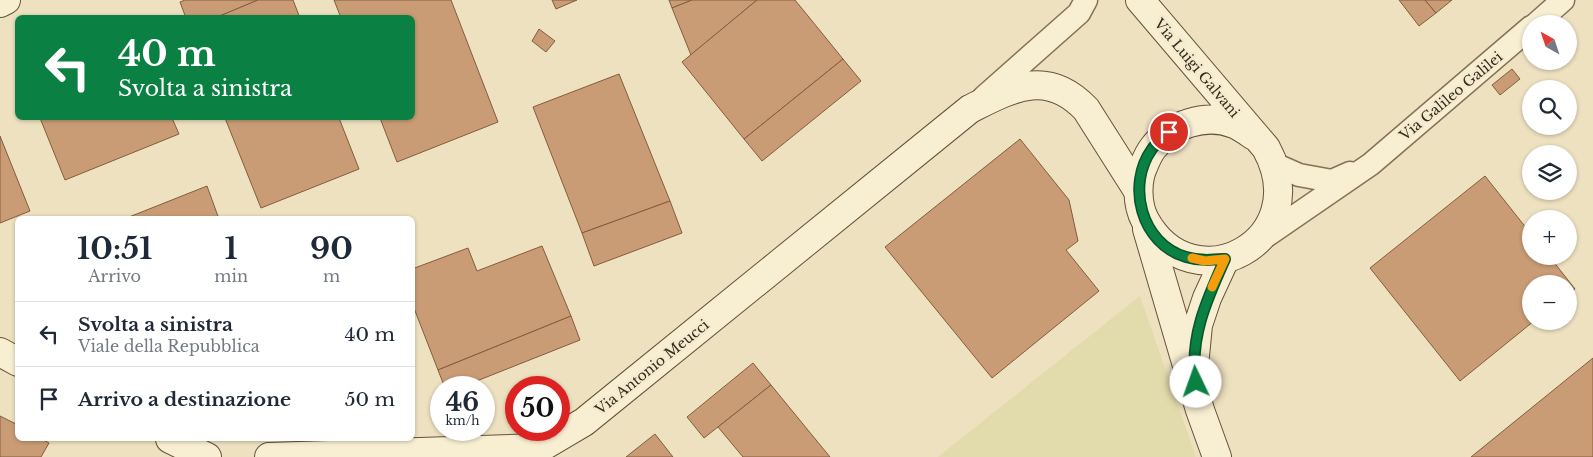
<!DOCTYPE html>
<html lang="it">
<head>
<meta charset="utf-8">
<style>
  :root { --surface:#fff; --page:#f2f2f3; --text:#1f2937; --muted:#747a83; --line:#e0e1e3 }
  body { margin:0; font-family:"Libre Baskerville",serif; background:var(--page); color:var(--text); height:100vh; display:flex; flex-direction:column; font-size:19px; white-space:nowrap }
  * { box-sizing:border-box; margin:0 }
  p { font-size:16px; color:var(--muted) }
  .icon { flex:none; width:28px; height:28px; fill:none; stroke:currentColor; stroke-width:2; stroke-linecap:round; stroke-linejoin:round }
  .map { position:relative; flex:1; overflow:hidden }
  .details { position:absolute; left:15px; top:216px; width:400px; height:225px; display:flex; flex-direction:column; background:var(--surface); border-radius:8px; box-shadow:0 1px 4px #0004 }
  .details>* { flex:none }
  .banner { position:absolute; left:15px; top:15px; width:400px; height:105px; border-radius:8px; box-shadow:0 1px 4px #0004; background:#0b8043; color:#fff; overflow:hidden }
  .needle { width:32px; rotate:320deg }
  .fabs { position:absolute; left:1522px; top:15px; display:grid; gap:10px }
  .fabs a { display:grid; place-items:center; width:55px; height:55px; border-radius:50%; background:var(--surface); box-shadow:0 1px 4px #0004; font-size:25px }
  .speed { position:absolute; left:430px; top:376px; display:flex; gap:10px; font-size:25px; font-weight:700; text-align:center }
  .speed>* { display:grid; place-content:center; width:65px; height:65px; border-radius:50%; background:var(--surface); box-shadow:0 1px 4px #0004; line-height:1 }
  .speed small { font-size:12px; font-weight:400 }
  .speed .limit { border:8px solid #d22; background:#fff; color:#111 }
  .pin { position:absolute; display:grid; place-items:center; width:42px; height:42px; color:#fff; margin:-21px; border:2px solid #fff; border-radius:50%; box-shadow:0 1px 5px #0007 }
  .me { position:absolute; width:55px; margin:-28px; rotate:357deg; stroke-linejoin:round; filter:drop-shadow(0 0 4px #0008) }
  .turn { display:flex; align-items:center; gap:18px; height:105px; padding:0 20px; font-size:22px }
  .turn .icon { width:65px; height:65px; stroke-width:2.5 }
  .turn b { display:block; font-size:35px; line-height:42px }
  .eta { display:flex; justify-content:space-evenly; align-items:center; height:85px; text-align:center }
  .eta b { font-size:30px; font-weight:800; line-height:35px }
  ul { padding:0; list-style:none }
  li { display:flex; align-items:center; gap:15px; height:65px; padding:0 20px; border-top:1px solid var(--line) }
  li div { flex:1 }
  li b { display:block; font-size:19px }
  li em { font-style:normal }
  .map>svg:first-child { display:block }
  .farmland { fill:#e2dcac }
  .building { fill:#ca9c75; stroke:#835c3e }
  .lines { fill:none; stroke-linecap:round; stroke-linejoin:round }
  .street-casing { stroke:#857158; stroke-width:25 }
  .secondary-casing { stroke:#66523b; stroke-width:30 }
  .street { stroke:#f8eed2; stroke-width:22 }
  .secondary { stroke:#f8eed2; stroke-width:28 }
  .route-casing { stroke:#07532c; stroke-width:12 }
  .route { stroke:#0b8043; stroke-width:9 }
  .slow { stroke:#f59e0b; stroke-width:9 }
  .labels { text-anchor:middle; stroke-width:5; stroke-linejoin:round; paint-order:stroke }
  .street-label { font-size:14px; fill:#34291c; stroke:#f4ebce }
</style>
</head>
<body>
<div class="map">
<svg width="1593" height="457" viewBox="0 0 1593 457">
  <rect width="100%" height="100%" fill="#ede1bf"/>
  <path class="farmland" d="M 1140,296 L 1196,457 L 938,457 Z"/>
  <g class="building">
    <path d="M 185,0 L 258,0 L 215,18 L 186,18 L 180,2 Z"/>
    <path d="M 258,0 L 293,0 L 300,18 L 215,18 Z"/>
    <path d="M 334,0 L 451,0 L 498,122 L 397,162 L 380,118 L 412,118 L 412,18 L 341,18 Z"/>
    <path d="M 552,0 L 577,0 L 556,9 Z"/>
    <path d="M 669,0 L 692,0 L 672,8 Z"/>
    <path d="M 692,0 L 757,0 L 691,55 L 672,8 Z"/>
    <path d="M 757,0 L 795,0 L 843,59 L 744,139 L 682,62 Z"/>
    <path d="M 1399,0 L 1425,0 L 1436,13 L 1419,26 Z"/>
    <path d="M 1425,0 L 1452,0 L 1436,13 Z"/>
    <path d="M 539,29 L 555,41 L 546,52 L 532,41 Z"/>
    <path d="M 843,59 L 861,81 L 762,161 L 744,139 Z"/>
    <path d="M 1512,69 L 1520,79 L 1500,95 L 1492,85 Z"/>
    <path d="M 619,74 L 670,201 L 582,233 L 533,107 Z"/>
    <path d="M 40,118 L 172,118 L 179,134 L 65,180 Z"/>
    <path d="M 225,118 L 339,118 L 359,169 L 261,208 Z"/>
    <path d="M 0,136 L 30,211 L 0,223 Z"/>
    <path d="M 1020,139 L 1069,200 L 1078,241 L 1066,250 L 1099,291 L 992,378 L 885,247 Z"/>
    <path d="M 1485,176 L 1531,234 L 1531,256 L 1549,256 L 1575,289 L 1569,294 L 1569,284 L 1531,284 L 1531,321 L 1534,321 L 1460,381 L 1370,268 Z"/>
    <path d="M 207,186 L 219,219 L 124,219 Z"/>
    <path d="M 670,201 L 682,233 L 594,266 L 582,233 Z"/>
    <path d="M 542,246 L 571,316 L 438,370 L 412,303 L 412,269 L 468,248 L 477,271 Z"/>
    <path d="M 571,316 L 580,340 L 459,388 L 445,388 L 438,370 Z"/>
    <path d="M 1593,358 L 1593,457 L 1471,457 Z"/>
    <path d="M 753,363 L 771,385 L 704,438 L 687,417 Z"/>
    <path d="M 771,385 L 830,457 L 743,457 L 718,427 Z"/>
    <path d="M 0,416 L 18,425 L 18,439 L 42,439 L 49,443 L 41,457 L 0,457 Z"/>
    <path d="M 655,434 L 673,457 L 626,457 Z"/>
  </g>
  <g class="lines">
    <defs>
      <g id="street">
        <path d="M 1536,24 L 1563,0"/>
        <path d="M 984,97 L 1079,13 L 1086,0"/>
        <path d="M 1274,164 L 1299,175 L 1332,181 L 1350,173"/>
        <path d="M 1259,241 L 1371,164 L 1531,27"/>
      </g>
      <g id="secondary">
        <path d="M 1140,0 L 1266,148 C 1317,241 1193,307 1145,220 C 1137,205 1136,181 1144,165 C 1146,160 1149,153 1153,148 C 1171,124 1206,113 1234,124 C 1241,127 1248,132 1254,136"/>
        <path d="M 0,3 L 6,0"/>
        <path d="M 1147,229 L 1200,410 L 1217,457"/>
        <path d="M 0,352 L 18,362"/>
        <path d="M 1194,366 L 1198,325 L 1207,298 L 1225,259"/>
        <path d="M 170,439 L 207,457"/>
        <path d="M 269,457 L 540,448 L 584,422 L 970,109 C 1012,88 1047,68 1086,109 L 1138,191"/>
      </g>
    </defs>
    <use href="#street" class="street-casing"/>
    <use href="#secondary" class="secondary-casing"/>
    <use href="#street" class="street"/>
    <use href="#secondary" class="secondary"/>
  </g>
  <g class="lines">
    <defs>
      <path id="route" d="M 1169,132 C 1163,138 1156,143 1152,149 C 1126,185 1141,244 1186,257 C 1199,261 1211,260 1225,259 C 1207,299 1189,338 1196,382"/>
    </defs>
    <use href="#route" class="route-casing"/>
    <use href="#route" class="route"/>
    <path class="slow" d="M 1192,258 L 1205,261 L 1225,259 L 1212,287"/>
  </g>
  <g class="labels">
    <g class="street-label">
      <text transform="translate(1197 68) rotate(50)" y="5">Via Luigi Galvani</text>
      <text transform="translate(1451 96) rotate(-40)" y="5">Via Galileo Galilei</text>
      <text transform="translate(652 367) rotate(-39)" y="5">Via Antonio Meucci</text>
    </g>
  </g>
</svg>
<div class="fabs">
<a><svg class="needle" viewBox="-14 -14 28 28"><path d="M0-13l5 13h-10z" fill="#e53935"/><path d="M0 13l5-13h-10z" fill="#747a83"/></svg></a>
<a><svg class="icon" aria-label="search" viewBox="0 0 24 24"><circle cx="10" cy="10" r="6"/><path d="M15 15l6 6"/></svg></a>
<a><svg class="icon" aria-label="layers" viewBox="0 0 24 24"><path d="M12 4l9 5-9 5-9-5zM3 14l9 5 9-5"/></svg></a>
<a>+</a>
<a>−</a>
</div>
<div class="speed"><div>46<small>km/h</small></div><div class="limit">50</div></div>
<div class="pin" style="left:1169px;top:132px;background:#d93025"><svg class="icon" aria-label="arrive" viewBox="0 0 24 24"><path d="M6 21V4h12l-3 4 3 4H6"/></svg></div>
<svg class="me" style="left:1196px;top:382px" viewBox="-20 -20 40 40"><circle r="19" fill="#fff"/><path d="M0-13L10 11 0 6-10 11z" fill="#0b8043"/></svg>
<div class="banner">
<div class="turn"><svg class="icon" aria-label="left" viewBox="0 0 24 24"><path d="M17 20v-9H6M10 6l-5 5 5 5"/></svg><div><b>40 m</b>Svolta a sinistra</div></div>
</div>
<section class="details">
<div class="eta">
<div><b>10:51</b><p>Arrivo</p></div>
<div><b>1</b><p>min</p></div>
<div><b>90</b><p>m</p></div>
</div>
<ul>
<li><svg class="icon" aria-label="left" viewBox="0 0 24 24"><path d="M17 20v-9H6M10 6l-5 5 5 5"/></svg><div><b>Svolta a sinistra</b><p>Viale della Repubblica</p></div><em>40 m</em></li>
<li><svg class="icon" aria-label="arrive" viewBox="0 0 24 24"><path d="M6 21V4h12l-3 4 3 4H6"/></svg><div><b>Arrivo a destinazione</b></div><em>50 m</em></li>
</ul>
</section>
</div>
</body>
</html>
